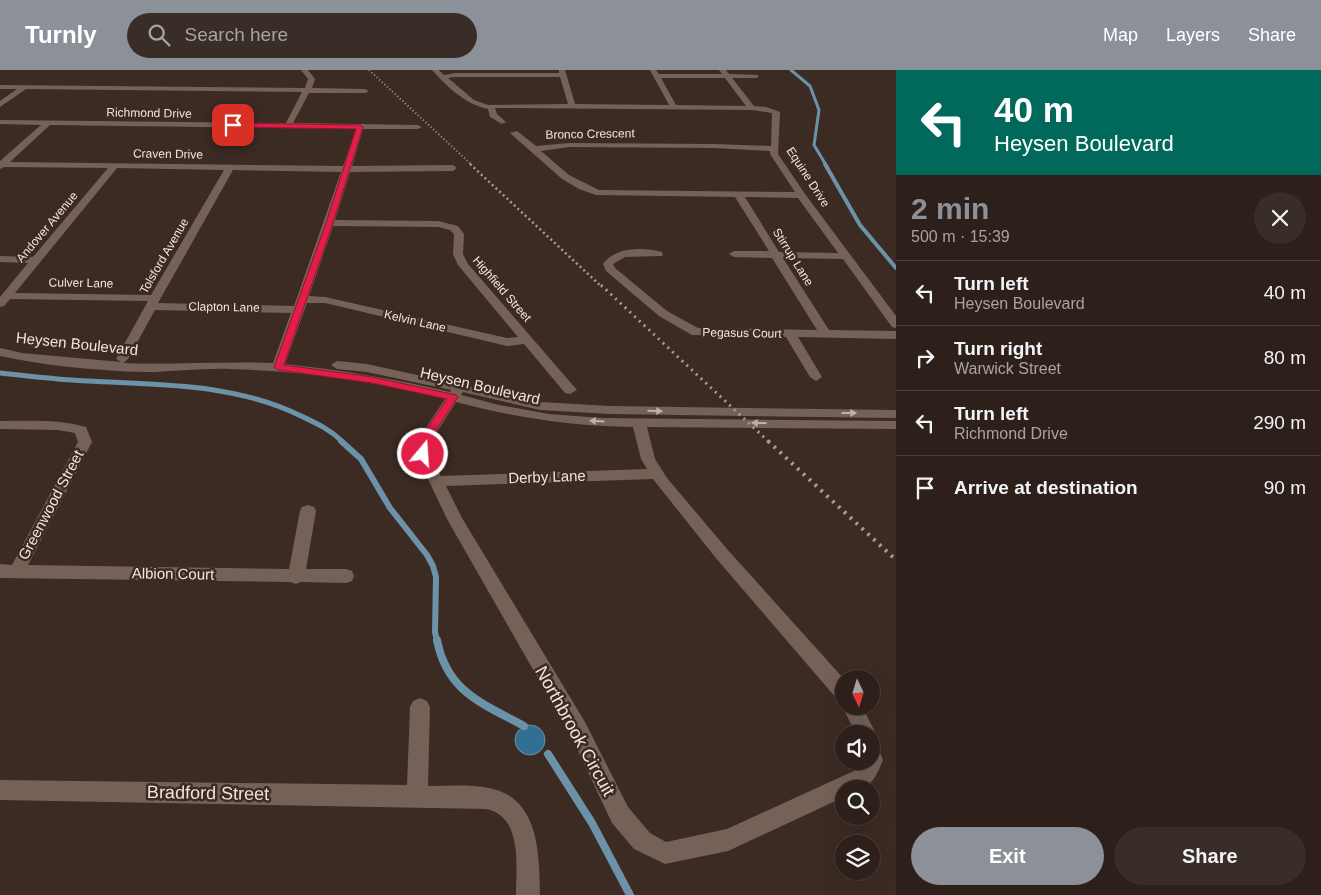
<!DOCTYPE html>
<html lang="en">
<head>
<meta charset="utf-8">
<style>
  :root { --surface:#2d201a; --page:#392d27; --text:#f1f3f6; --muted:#a7a3a2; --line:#483e39; --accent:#8c9099 }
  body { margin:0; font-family:Helvetica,sans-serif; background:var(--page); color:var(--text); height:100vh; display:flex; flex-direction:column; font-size:19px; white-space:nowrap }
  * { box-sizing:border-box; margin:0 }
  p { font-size:16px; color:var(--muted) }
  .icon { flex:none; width:28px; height:28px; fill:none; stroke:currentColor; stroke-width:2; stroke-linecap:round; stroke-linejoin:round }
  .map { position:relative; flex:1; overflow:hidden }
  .sheet { display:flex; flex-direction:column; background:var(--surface); width:425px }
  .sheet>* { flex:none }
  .banner { background:#00695c; color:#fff; overflow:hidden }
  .needle { width:32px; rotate:176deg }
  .tools { position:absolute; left:835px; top:600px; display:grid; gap:10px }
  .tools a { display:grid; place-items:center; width:45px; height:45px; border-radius:50%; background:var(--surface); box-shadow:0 5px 20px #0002,0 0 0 1px var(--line); font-size:25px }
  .pin { position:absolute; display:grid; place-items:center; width:42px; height:42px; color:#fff; margin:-21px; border-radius:10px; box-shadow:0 2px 8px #0006 }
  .me { position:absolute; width:55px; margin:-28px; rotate:18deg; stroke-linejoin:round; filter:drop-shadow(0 0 4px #0008) }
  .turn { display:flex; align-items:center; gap:18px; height:105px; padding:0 15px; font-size:22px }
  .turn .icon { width:65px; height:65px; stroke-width:2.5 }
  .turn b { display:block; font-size:35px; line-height:42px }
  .round { display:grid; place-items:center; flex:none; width:52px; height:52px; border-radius:26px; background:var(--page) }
  .head { display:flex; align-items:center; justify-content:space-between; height:85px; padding:0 15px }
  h1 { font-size:30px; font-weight:700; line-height:38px; color:var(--accent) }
  .button { display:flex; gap:10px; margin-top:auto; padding:10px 15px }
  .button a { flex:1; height:58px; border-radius:30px; background:var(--accent); color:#fff; font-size:20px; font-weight:700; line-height:58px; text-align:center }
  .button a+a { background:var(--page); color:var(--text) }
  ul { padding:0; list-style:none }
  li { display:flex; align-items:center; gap:15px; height:65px; padding:0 15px; border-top:1px solid var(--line) }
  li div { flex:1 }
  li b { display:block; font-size:19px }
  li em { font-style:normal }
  header { display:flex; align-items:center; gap:30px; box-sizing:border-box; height:70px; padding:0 25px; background:var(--accent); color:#fff }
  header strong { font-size:24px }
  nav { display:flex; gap:28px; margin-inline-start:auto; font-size:18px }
  .search { width:350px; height:45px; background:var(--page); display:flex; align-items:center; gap:12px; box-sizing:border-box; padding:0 18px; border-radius:28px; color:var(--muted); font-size:19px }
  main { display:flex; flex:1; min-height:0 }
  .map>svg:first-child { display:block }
  .water { fill:#336f92; stroke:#6c92a9 }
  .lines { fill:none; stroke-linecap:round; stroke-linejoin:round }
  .stream-far4 { stroke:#6c92a9; stroke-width:3 }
  .stream-far3 { stroke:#6c92a9; stroke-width:4 }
  .stream-far2 { stroke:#6c92a9; stroke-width:5 }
  .stream-far1 { stroke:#6c92a9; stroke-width:6 }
  .stream { stroke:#6c92a9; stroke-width:8 }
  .minor { fill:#756158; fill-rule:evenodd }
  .rail-far3 { stroke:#a99b95; stroke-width:2; stroke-dasharray:1 2.5; stroke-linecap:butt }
  .rail-far2 { stroke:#a99b95; stroke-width:2.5; stroke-dasharray:2 3; stroke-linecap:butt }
  .rail-far1 { stroke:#a99b95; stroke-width:3; stroke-dasharray:2 4.5; stroke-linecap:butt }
  .rail { stroke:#a99b95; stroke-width:4; stroke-dasharray:2.5 5.5; stroke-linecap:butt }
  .oneway { fill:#bfb0a9 }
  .route { fill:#e11d48; stroke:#92132f }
  .labels { text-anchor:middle; stroke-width:5; stroke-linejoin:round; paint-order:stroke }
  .far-street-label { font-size:12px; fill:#f0e4df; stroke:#3c2b23 }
  .street-label { font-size:15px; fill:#f0e4df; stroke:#3c2b23 }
  .near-street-label { font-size:18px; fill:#f0e4df; stroke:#3c2b23 }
</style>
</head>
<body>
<header>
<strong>Turnly</strong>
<div class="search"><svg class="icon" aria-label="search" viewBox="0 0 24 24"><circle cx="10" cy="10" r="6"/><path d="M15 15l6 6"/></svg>Search here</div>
<nav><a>Map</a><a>Layers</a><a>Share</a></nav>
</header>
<main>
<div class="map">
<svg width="896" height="825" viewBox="0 0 896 825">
  <rect width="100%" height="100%" fill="#3c2b23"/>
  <circle class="water" cx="530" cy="670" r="15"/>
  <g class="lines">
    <path class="stream-far4" d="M 791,0 L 810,16 L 819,40 L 814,75 L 826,95"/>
    <path class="stream-far3" d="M 825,94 L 860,155 L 896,198"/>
    <path class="stream-far2" d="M 0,303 C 29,306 58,310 88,311 C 161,315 234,313 301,346 C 318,354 329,359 343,372"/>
    <path class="stream-far1" d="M 341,371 L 361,389 L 390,438 L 427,485 L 433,496 L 436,507 L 435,562 L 437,571"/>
    <g class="stream">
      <path d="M 437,570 C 447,622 482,633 524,656"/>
      <path d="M 548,684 L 592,753 L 630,825"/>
    </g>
    <g class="minor">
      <path d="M 301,0 L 308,0 L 315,9 L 312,18 L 365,19 L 369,21 L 365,23 L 309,23 L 293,53 L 418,55 L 422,57 L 418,59 L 363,59 L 352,96 L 453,95 L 457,98 L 453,101 L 350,102 L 335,150 L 438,151 L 458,156 L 464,164 L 463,184 L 468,194 L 577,320 L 570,324 L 565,323 L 524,274 L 507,276 L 325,233 L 307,233 L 285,294 C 340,300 396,309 450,322 L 451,320 L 367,302 L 337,299 L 331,295 L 337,291 L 367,294 L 540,332 L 610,336 L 896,340 L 896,348 L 610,344 L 540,340 L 463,322 L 461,325 L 499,335 L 549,344 L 602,348 L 896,351 L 896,359 L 647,357 L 655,389 L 667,408 L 727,479 L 844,609 L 844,631 L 837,629 L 715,487 L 653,409 L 446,416 L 462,448 L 585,652 L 628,737 L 650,763 L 666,772 L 727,759 L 856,700 L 861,691 L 871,691 L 871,675 L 878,678 L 883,690 C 873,714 870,719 844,719 L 844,727 L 728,781 L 665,794 L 634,779 L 612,753 L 571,666 L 447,449 L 429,411 L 416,384 L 419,368 L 445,329 C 375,311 303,301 231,299 C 206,298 180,301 155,302 C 107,302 47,296 0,286 L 0,278 L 22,283 L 121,292 L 116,289 L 148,231 L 10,229 L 4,236 L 0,237 L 0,227 L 28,193 L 0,192 L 0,186 L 33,187 L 108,98 L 4,97 L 0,99 L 0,91 L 41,55 L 0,54 L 0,50 L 286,53 L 302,22 L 26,19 L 0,37 L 0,31 L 17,19 L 0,19 L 0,15 L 305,18 L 308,9 ZM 50,55 L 356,59 L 343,96 L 10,92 ZM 117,98 L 224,100 L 151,225 L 15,223 ZM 233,100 L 341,102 L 294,236 L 158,233 ZM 333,156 L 438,157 L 450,160 L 454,164 L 453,184 L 458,195 L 518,267 L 507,268 L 325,227 L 309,226 ZM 155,240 L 291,243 L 273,293 C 223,291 173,295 123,293 L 128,289 ZM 456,332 C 517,348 570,356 633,357 L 641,389 L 647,399 L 441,406 L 430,384 L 433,368 Z"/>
      <path d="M 432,0 L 439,0 L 444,5 L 455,3 L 559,3 L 559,0 L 565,0 L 575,34 L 669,35 L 650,0 L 656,0 L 659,4 L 722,4 L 719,0 L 726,0 L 729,4 L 758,5 L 758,7 L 756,8 L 732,8 L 754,36 L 766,37 L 780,42 L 778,84 L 805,124 L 896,246 L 896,258 L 892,257 L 843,189 L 783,188 L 829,260 L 896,261 L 896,269 L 798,267 L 822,307 L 816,311 L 810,307 L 786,267 L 692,265 L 659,246 L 606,201 L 603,194 C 615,177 643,177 662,182 L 663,184 L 662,186 L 625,187 L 613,194 L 615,198 L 667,241 L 698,258 L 817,260 L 772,188 L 734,187 L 729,184 L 734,181 L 769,181 L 735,127 L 596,125 L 579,119 L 562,109 L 510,63 L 517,61 L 536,76 L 569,73 L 714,74 L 771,76 L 772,43 L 752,40 L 495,38 L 497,44 L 506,52 L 502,54 L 490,47 L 488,39 C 465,34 447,17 432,0 ZM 455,7 L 560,7 L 568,34 L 488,35 L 474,30 L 448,8 ZM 661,8 L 725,8 L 746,36 L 676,35 ZM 569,77 L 714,78 L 770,81 L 770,84 L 795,122 L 599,120 L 569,105 L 541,81 ZM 745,127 L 798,128 L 838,183 L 779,182 Z"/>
      <path d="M 0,351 C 29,351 58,349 86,357 L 92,372 L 28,495 L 289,499 L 300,441 L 302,437 L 308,435 L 314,437 L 316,441 L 306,499 L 346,499 L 352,501 L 354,506 L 352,511 L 346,513 L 301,512 L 296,514 L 290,512 L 0,508 L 0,494 L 12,495 L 78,372 L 75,363 L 58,360 L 0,359 Z"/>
      <path d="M 420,628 L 427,631 L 430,637 L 428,716 C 448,716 469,714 489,718 C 540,728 539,784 540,825 L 516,825 C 516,797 523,746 486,739 L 0,730 L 0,710 L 407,715 L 410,637 L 413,631 Z"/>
      <path d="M 844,633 L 844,636 L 862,636 L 876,664 L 873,671 L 871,671 L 871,664 L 856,664 L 842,636 Z"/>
    </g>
    <path class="rail-far3" d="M 369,0 L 472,95"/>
    <path class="rail-far2" d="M 470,94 L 602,217"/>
    <path class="rail-far1" d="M 601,215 L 769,372"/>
    <path class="rail" d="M 768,371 L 896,490"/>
  </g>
  <defs><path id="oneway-solid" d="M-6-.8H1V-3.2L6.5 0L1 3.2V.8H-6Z" transform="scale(1.25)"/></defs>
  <g class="oneway">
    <use href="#oneway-solid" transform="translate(655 341) rotate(1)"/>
    <use href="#oneway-solid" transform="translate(849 343)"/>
    <use href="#oneway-solid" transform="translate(597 351) rotate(-176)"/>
    <use href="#oneway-solid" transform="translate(759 353) rotate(-179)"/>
  </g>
  <path class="route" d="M 233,53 L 360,55 L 363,57 L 333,153 L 284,295 L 372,307 L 456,325 L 458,327 L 431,368 L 427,386 L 423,387 L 417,384 L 420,368 L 447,329 L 372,313 L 278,300 L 274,297 L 326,153 L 356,59 L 231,57 Z"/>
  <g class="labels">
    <g class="far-street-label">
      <text transform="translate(149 43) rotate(1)" y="4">Richmond Drive</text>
      <text transform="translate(590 64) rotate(-1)" y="4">Bronco Crescent</text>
      <text transform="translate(168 84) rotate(1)" y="4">Craven Drive</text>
      <text transform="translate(808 107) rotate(57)" y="4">Equine Drive</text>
      <text transform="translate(47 157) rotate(-50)" y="4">Andover Avenue</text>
      <text transform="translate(164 186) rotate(-60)" y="4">Tolsford Avenue</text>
      <text transform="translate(793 187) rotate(58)" y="4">Stirrup Lane</text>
      <text transform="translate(81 213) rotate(1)" y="4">Culver Lane</text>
      <text transform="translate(502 219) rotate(49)" y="4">Highfield Street</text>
      <text transform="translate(224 237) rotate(1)" y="4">Clapton Lane</text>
      <text transform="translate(415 251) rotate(13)" y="4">Kelvin Lane</text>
      <text transform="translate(742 263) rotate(1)" y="4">Pegasus Court</text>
    </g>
    <g class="street-label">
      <text transform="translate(77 274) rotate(6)" y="5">Heysen Boulevard</text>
      <text transform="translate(480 316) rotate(13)" y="5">Heysen Boulevard</text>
      <text transform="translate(547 407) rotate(-2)" y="5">Derby Lane</text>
      <text transform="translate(51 435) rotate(-62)" y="5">Greenwood Street</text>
      <text transform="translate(173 504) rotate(1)" y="5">Albion Court</text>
    </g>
    <g class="near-street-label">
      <text transform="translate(575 661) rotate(61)" y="6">Northbrook Circuit</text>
      <text transform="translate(208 723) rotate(1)" y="6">Bradford Street</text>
    </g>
  </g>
</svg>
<div class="tools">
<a><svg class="needle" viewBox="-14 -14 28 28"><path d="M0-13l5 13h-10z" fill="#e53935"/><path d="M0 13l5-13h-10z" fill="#a7a3a2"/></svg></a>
<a><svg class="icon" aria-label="sound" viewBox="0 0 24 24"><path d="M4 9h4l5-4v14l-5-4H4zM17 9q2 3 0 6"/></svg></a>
<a><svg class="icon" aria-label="search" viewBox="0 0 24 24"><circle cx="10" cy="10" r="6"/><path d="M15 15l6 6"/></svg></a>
<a><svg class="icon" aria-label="layers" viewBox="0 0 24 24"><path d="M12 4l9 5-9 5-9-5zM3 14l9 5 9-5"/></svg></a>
</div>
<div class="pin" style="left:233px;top:55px;background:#d93025"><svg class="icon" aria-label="arrive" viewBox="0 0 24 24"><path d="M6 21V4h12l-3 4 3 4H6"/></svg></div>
<svg class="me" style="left:423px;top:384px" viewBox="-20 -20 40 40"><circle r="17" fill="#e11d48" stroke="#fff" stroke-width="3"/><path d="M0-11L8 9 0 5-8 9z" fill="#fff"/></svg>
</div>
<section class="sheet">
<div class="banner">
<div class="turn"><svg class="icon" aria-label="left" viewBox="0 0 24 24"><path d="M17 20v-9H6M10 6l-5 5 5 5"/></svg><div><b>40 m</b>Heysen Boulevard</div></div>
</div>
<div class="head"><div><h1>2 min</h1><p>500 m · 15:39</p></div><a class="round"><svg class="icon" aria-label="close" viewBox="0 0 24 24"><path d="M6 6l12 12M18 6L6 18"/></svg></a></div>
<ul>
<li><svg class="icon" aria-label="left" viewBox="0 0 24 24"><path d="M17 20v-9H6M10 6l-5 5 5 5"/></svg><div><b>Turn left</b><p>Heysen Boulevard</p></div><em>40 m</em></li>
<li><svg class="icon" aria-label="right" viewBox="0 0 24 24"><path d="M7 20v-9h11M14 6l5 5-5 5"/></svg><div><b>Turn right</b><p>Warwick Street</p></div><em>80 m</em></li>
<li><svg class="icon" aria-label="left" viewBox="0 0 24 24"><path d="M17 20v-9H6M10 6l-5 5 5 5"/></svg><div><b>Turn left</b><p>Richmond Drive</p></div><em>290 m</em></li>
<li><svg class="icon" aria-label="arrive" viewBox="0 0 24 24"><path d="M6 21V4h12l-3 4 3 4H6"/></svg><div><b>Arrive at destination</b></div><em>90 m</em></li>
</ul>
<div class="button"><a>Exit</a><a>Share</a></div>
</section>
</main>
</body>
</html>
